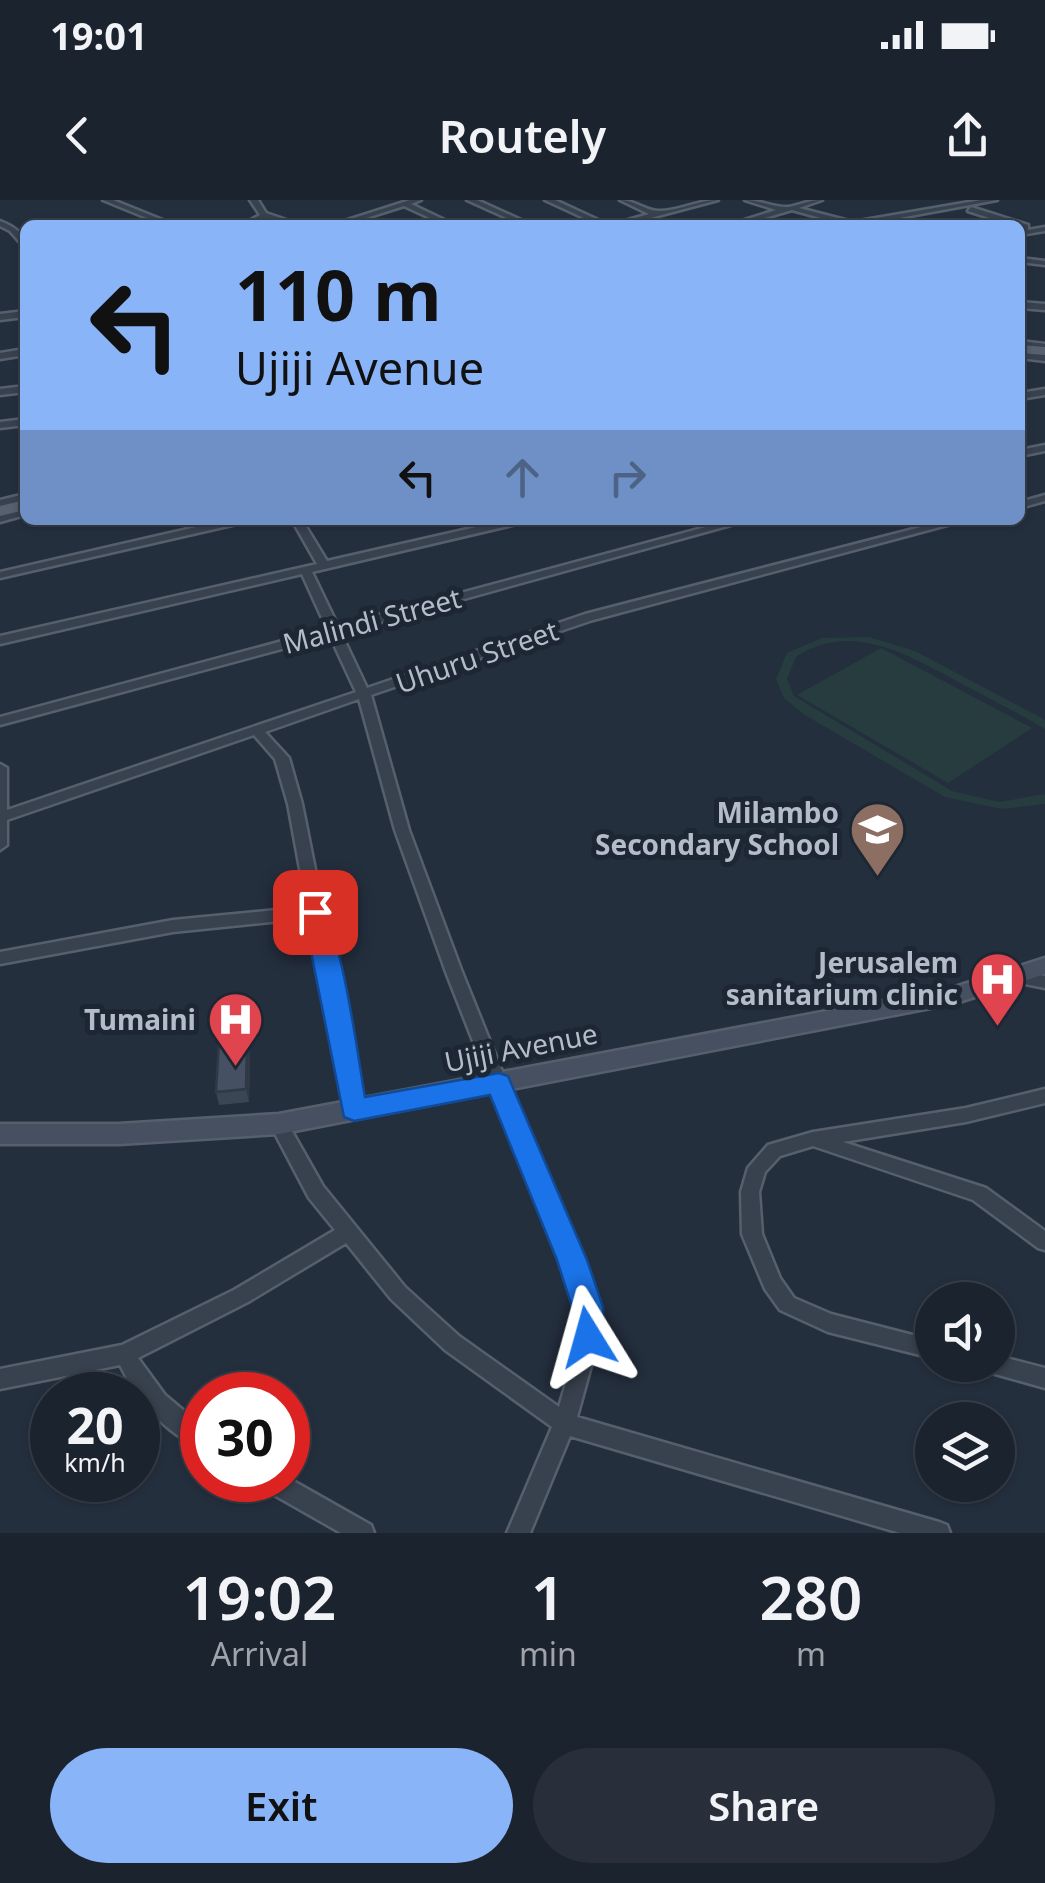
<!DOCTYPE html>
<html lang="en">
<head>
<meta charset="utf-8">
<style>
  :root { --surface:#1b232e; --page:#282f3a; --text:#f1f3f6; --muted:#a0a4aa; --line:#39404a; --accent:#8ab4f8 }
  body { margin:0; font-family:"Noto Sans",sans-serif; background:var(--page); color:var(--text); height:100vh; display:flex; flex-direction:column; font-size:38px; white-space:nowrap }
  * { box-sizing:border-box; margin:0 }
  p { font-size:32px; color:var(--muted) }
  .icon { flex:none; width:55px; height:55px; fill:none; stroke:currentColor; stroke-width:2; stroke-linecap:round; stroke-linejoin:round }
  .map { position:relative; height:1333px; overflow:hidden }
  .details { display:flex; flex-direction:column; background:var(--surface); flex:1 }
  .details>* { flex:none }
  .top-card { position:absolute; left:20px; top:20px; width:1005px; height:305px; border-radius:15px; box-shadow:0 2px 8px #0004,0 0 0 2px var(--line); background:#8ab4f8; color:#111; overflow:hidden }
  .buttons { position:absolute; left:915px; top:1082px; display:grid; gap:20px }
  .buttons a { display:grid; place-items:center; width:100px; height:100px; border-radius:50%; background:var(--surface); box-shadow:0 2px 8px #0004,0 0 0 2px var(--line); font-size:50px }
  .speed { position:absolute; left:30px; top:1172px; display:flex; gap:20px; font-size:50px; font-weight:700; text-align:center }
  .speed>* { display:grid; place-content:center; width:130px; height:130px; border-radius:50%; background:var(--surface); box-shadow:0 2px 8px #0004,0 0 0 2px var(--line); line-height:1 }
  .speed small { font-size:25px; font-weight:400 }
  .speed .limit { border:15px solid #d22; background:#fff; color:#111 }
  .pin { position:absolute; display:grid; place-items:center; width:85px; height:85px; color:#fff; margin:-42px; border-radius:20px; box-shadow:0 5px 15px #0006 }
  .me { position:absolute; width:110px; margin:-55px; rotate:352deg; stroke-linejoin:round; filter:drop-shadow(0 0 8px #0008) }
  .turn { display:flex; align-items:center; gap:35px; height:210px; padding:0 50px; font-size:45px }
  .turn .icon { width:130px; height:130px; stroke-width:2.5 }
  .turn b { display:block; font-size:70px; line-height:85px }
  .lanes { display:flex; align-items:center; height:95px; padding:0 50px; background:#0003; justify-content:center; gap:50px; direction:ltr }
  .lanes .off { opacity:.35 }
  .eta { display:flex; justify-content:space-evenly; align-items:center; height:170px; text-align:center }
  .eta b { font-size:60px; font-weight:600; line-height:70px }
  .cta { display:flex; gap:20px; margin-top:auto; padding:20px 50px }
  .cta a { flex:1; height:115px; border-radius:60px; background:var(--accent); color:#111; font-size:40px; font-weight:600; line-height:115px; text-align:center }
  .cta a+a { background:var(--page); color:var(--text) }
  .status { display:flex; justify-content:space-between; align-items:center; height:70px; padding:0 50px; background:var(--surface); direction:ltr }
  .status svg { height:28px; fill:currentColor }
  header { display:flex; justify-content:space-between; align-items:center; height:130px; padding:0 50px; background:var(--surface); font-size:45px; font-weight:600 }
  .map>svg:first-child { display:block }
  .green { fill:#263c3f }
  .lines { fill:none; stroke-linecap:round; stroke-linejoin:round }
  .minor-casing { stroke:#565f6c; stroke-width:5 }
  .secondary-casing { stroke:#565f6c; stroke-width:5 }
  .primary-casing { stroke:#414a57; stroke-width:6 }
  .minor { fill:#38414e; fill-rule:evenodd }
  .secondary { fill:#465061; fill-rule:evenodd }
  .primary { fill:#56606e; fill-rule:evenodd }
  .wall { fill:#3b4654 }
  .shaded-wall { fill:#303945 }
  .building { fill:#455162; stroke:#303945; stroke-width:2.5 }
  .route { fill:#1a73e8; stroke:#114b97; stroke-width:2.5 }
  .labels { text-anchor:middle; stroke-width:10; stroke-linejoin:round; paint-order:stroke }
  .street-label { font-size:28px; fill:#b4bcc9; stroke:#1d2633 }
  .poi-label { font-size:28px; font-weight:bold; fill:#b4bcc9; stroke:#1d2633; text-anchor:end }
</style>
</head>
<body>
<div class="status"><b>19:01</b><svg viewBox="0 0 49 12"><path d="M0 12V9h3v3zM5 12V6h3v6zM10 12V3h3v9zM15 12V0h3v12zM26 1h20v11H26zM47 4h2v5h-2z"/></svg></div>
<header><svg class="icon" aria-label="back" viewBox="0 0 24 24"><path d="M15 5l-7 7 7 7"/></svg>Routely<svg class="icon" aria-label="share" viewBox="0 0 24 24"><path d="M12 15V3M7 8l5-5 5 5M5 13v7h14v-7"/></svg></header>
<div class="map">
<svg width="1045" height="1333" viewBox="0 0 1045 1333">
  <rect width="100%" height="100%" fill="#242f3e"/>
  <g class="green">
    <path d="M 869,437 L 915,451 L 1038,516 L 1045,520 L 1045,529 C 1021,514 995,502 970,488 C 918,461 854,417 796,457 L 787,479 L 794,496 L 952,591 L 999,602 L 1045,594 L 1045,604 L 1002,609 L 945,597 L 805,515 L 784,498 L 776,479 L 787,453 L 822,438 Z"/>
    <path d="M 881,448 L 1032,528 L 948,583 L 797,495 Z"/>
  </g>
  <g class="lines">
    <defs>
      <g id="minor">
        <path d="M 103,0 L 113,0 L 175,25 L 164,25 Z"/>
        <path d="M 250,0 L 258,0 L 266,13 L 301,25 L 289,25 L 266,18 L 252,25 L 242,25 L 260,15 Z"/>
        <path d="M 410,0 L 421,0 L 411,4 L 455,25 L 445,25 L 404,6 L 344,25 L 332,25 Z"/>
        <path d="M 467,0 L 477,0 L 532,25 L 522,25 Z"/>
        <path d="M 545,0 L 555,0 L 609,25 L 599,25 Z"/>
        <path d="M 620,0 C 635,0 647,12 660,11 C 679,11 698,0 718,0 L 624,25 L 611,25 L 649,14 Z"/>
        <path d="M 745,0 C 760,0 774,8 788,7 C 800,5 809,0 822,0 L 799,8 L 853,22 L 981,0 L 997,0 L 861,25 L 846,25 L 792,10 L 741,25 L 729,25 L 776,10 Z"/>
        <path d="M 971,7 L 1028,25 L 1028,30 L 1045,27 L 1045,31 L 1020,35 L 1020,25 L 1012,25 L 968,11 Z"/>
        <path d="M 0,21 C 13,26 25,33 25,48 L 10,31 L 0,26 Z"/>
        <path d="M 1020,58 L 1045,61 L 1045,65 L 1020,62 Z"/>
        <path d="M 1020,102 L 1045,104 L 1045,110 L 1020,108 Z"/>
        <path d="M 25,111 L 25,117 L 0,120 L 0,114 Z"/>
        <path d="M 1020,141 L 1045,144 L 1045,150 L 1020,147 Z"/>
        <path d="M 25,149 L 25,155 L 0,159 L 0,153 Z"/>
        <path d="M 1020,152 L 1045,155 L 1045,161 L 1020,158 Z"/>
        <path d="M 25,186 L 25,192 L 0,195 L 0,189 Z"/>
        <path d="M 1045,189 L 1045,195 L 1020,199 L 1020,193 Z"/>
        <path d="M 25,219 L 25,225 L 0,228 L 0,222 Z"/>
        <path d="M 1045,245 L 1045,251 L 1020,256 L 1020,250 Z"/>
        <path d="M 25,294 L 25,300 L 0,306 L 0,300 Z"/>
        <path d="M 1045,295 L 1045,301 L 1020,308 L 1020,302 Z"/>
        <path d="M 25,309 L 25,315 L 0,322 L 0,316 Z"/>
        <path d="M 227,320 L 246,320 L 241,323 L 0,378 L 0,372 Z"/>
        <path d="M 292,320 L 302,320 L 327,361 L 507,320 L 526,320 L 521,323 L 312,372 L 338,426 L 732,320 L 749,320 L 341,433 L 367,488 L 585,414 L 948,320 L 966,320 L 593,420 L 371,495 L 409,630 L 462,772 L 597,1107 L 591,1166 L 577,1217 L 939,1322 L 947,1325 L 950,1333 L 900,1333 L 570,1236 L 530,1333 L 507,1333 L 552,1227 L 445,1150 L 391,1099 L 346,1043 L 248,1102 L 138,1158 L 165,1195 L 202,1226 L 202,1248 C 167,1236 136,1198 120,1165 L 0,1189 L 0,1169 L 122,1145 L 234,1090 L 335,1030 L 309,998 L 270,924 L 273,919 L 279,917 L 285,919 L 323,986 L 405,1087 L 459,1136 L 559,1207 L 571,1166 L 577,1107 L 446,772 L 395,630 L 359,499 L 265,532 L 289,558 L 302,604 L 363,910 L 360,915 L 354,917 L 348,915 L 345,910 L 309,718 L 173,732 L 0,764 L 0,752 L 173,720 L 307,707 L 288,604 L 275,559 L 254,535 L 7,620 L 7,645 L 0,650 L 0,564 L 7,568 L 7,610 L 356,492 L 330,436 L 0,525 L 0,517 L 327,429 L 302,374 L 0,444 L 0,436 L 317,364 Z"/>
        <path d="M 1016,771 L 1045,776 L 1045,788 L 1010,781 L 1008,777 L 1010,773 Z"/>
        <path d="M 1045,889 L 1045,903 L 966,922 L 843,942 L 986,988 L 1045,1031 L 1045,1050 L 1038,1048 L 973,1000 L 813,946 L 780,956 L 765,972 L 759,992 L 762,1034 L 780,1078 L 794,1098 L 831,1114 L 932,1140 L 932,1158 L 828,1132 L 780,1110 L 765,1089 L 742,1034 L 741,992 L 748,968 L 768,945 L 813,932 L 966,908 Z"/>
        <path d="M 998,1156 L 1045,1168 L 1045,1188 L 988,1172 L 985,1165 L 998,1165 Z"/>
        <path d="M 288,1278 L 371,1325 L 374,1333 L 341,1333 L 262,1288 L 259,1280 L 288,1280 Z"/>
      </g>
      <path id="secondary" d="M 1045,758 L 1045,774 L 956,803 L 279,934 L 119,944 L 0,944 L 0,924 L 119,924 L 279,914 L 955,787 Z"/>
      <g id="primary">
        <path d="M 1020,145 L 1045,147 L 1045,155 L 1020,153 Z"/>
        <path d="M 25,300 L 25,310 L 0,316 L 0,306 Z"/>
      </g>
    </defs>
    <use href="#minor" class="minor-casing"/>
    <use href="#secondary" class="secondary-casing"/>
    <use href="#primary" class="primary-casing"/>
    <use href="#minor" class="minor"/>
    <use href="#secondary" class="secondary"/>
    <use href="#primary" class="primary"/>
  </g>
  <path class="wall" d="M 250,854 L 249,902 L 219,905 L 216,892 Z"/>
  <path class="shaded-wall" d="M 247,840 L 250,854 L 249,902 L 246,889 Z"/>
  <path class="building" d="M 247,840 L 246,889 L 216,892 L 219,843 Z"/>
  <path class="route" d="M 315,704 C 340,711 359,866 365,897 L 499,873 L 508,876 L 587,1060 L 603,1107 L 603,1137 L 599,1147 L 588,1151 L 577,1147 L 572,1107 L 557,1060 L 490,895 L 354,921 L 344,917 L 303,712 Z"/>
  <defs>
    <symbol id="school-pin" viewBox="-11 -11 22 30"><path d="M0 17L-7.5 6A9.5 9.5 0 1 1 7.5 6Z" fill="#8d6e63" stroke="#1d2633"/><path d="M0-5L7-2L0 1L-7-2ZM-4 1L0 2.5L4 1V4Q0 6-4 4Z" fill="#fff"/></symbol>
    <symbol id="hospital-pin" viewBox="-11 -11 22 30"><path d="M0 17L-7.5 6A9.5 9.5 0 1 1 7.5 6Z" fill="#e0444e" stroke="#1d2633"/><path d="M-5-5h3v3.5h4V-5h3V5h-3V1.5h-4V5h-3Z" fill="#fff"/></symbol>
  </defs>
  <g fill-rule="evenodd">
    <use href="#school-pin" x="846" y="598" width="63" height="86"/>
    <use href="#hospital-pin" x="966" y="748" width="63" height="86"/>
    <use href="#hospital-pin" x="204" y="788" width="63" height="86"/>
  </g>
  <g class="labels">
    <g class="street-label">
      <text transform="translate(372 421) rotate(-15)" y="10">Malindi Street</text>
      <text transform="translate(477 457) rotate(-19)" y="10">Uhuru Street</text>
      <text transform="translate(521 848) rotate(-11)" y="10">Ujiji Avenue</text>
    </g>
    <g class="poi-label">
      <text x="839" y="623">Milambo<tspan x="839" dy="32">Secondary School</tspan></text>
      <text x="958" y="773">Jerusalem<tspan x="958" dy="32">sanitarium clinic</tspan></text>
      <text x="196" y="830">Tumaini</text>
    </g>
  </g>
</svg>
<div class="buttons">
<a><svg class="icon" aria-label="sound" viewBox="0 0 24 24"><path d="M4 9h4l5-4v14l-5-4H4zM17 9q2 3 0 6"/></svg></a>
<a><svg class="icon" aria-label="layers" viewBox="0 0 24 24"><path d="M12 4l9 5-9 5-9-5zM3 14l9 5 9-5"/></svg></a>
</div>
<div class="speed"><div>20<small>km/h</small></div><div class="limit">30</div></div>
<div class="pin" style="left:315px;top:712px;background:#d93025"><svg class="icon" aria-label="arrive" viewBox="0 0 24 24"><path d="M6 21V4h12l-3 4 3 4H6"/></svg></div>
<svg class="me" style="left:588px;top:1137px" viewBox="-20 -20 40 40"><path d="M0-17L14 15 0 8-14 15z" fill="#1a73e8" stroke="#fff" stroke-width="4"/></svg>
<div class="top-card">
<div class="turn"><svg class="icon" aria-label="left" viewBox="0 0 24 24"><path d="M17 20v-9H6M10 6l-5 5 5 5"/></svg><div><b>110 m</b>Ujiji Avenue</div></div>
<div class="lanes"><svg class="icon" aria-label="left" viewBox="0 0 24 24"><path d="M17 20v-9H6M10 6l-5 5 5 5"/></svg><svg class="icon off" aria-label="ahead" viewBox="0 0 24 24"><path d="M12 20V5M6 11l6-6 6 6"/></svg><svg class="icon off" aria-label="right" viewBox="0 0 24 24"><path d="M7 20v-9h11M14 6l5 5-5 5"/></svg></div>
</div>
</div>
<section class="details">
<div class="eta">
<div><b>19:02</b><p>Arrival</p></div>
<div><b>1</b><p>min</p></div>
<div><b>280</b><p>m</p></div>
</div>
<div class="cta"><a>Exit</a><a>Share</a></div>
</section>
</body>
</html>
